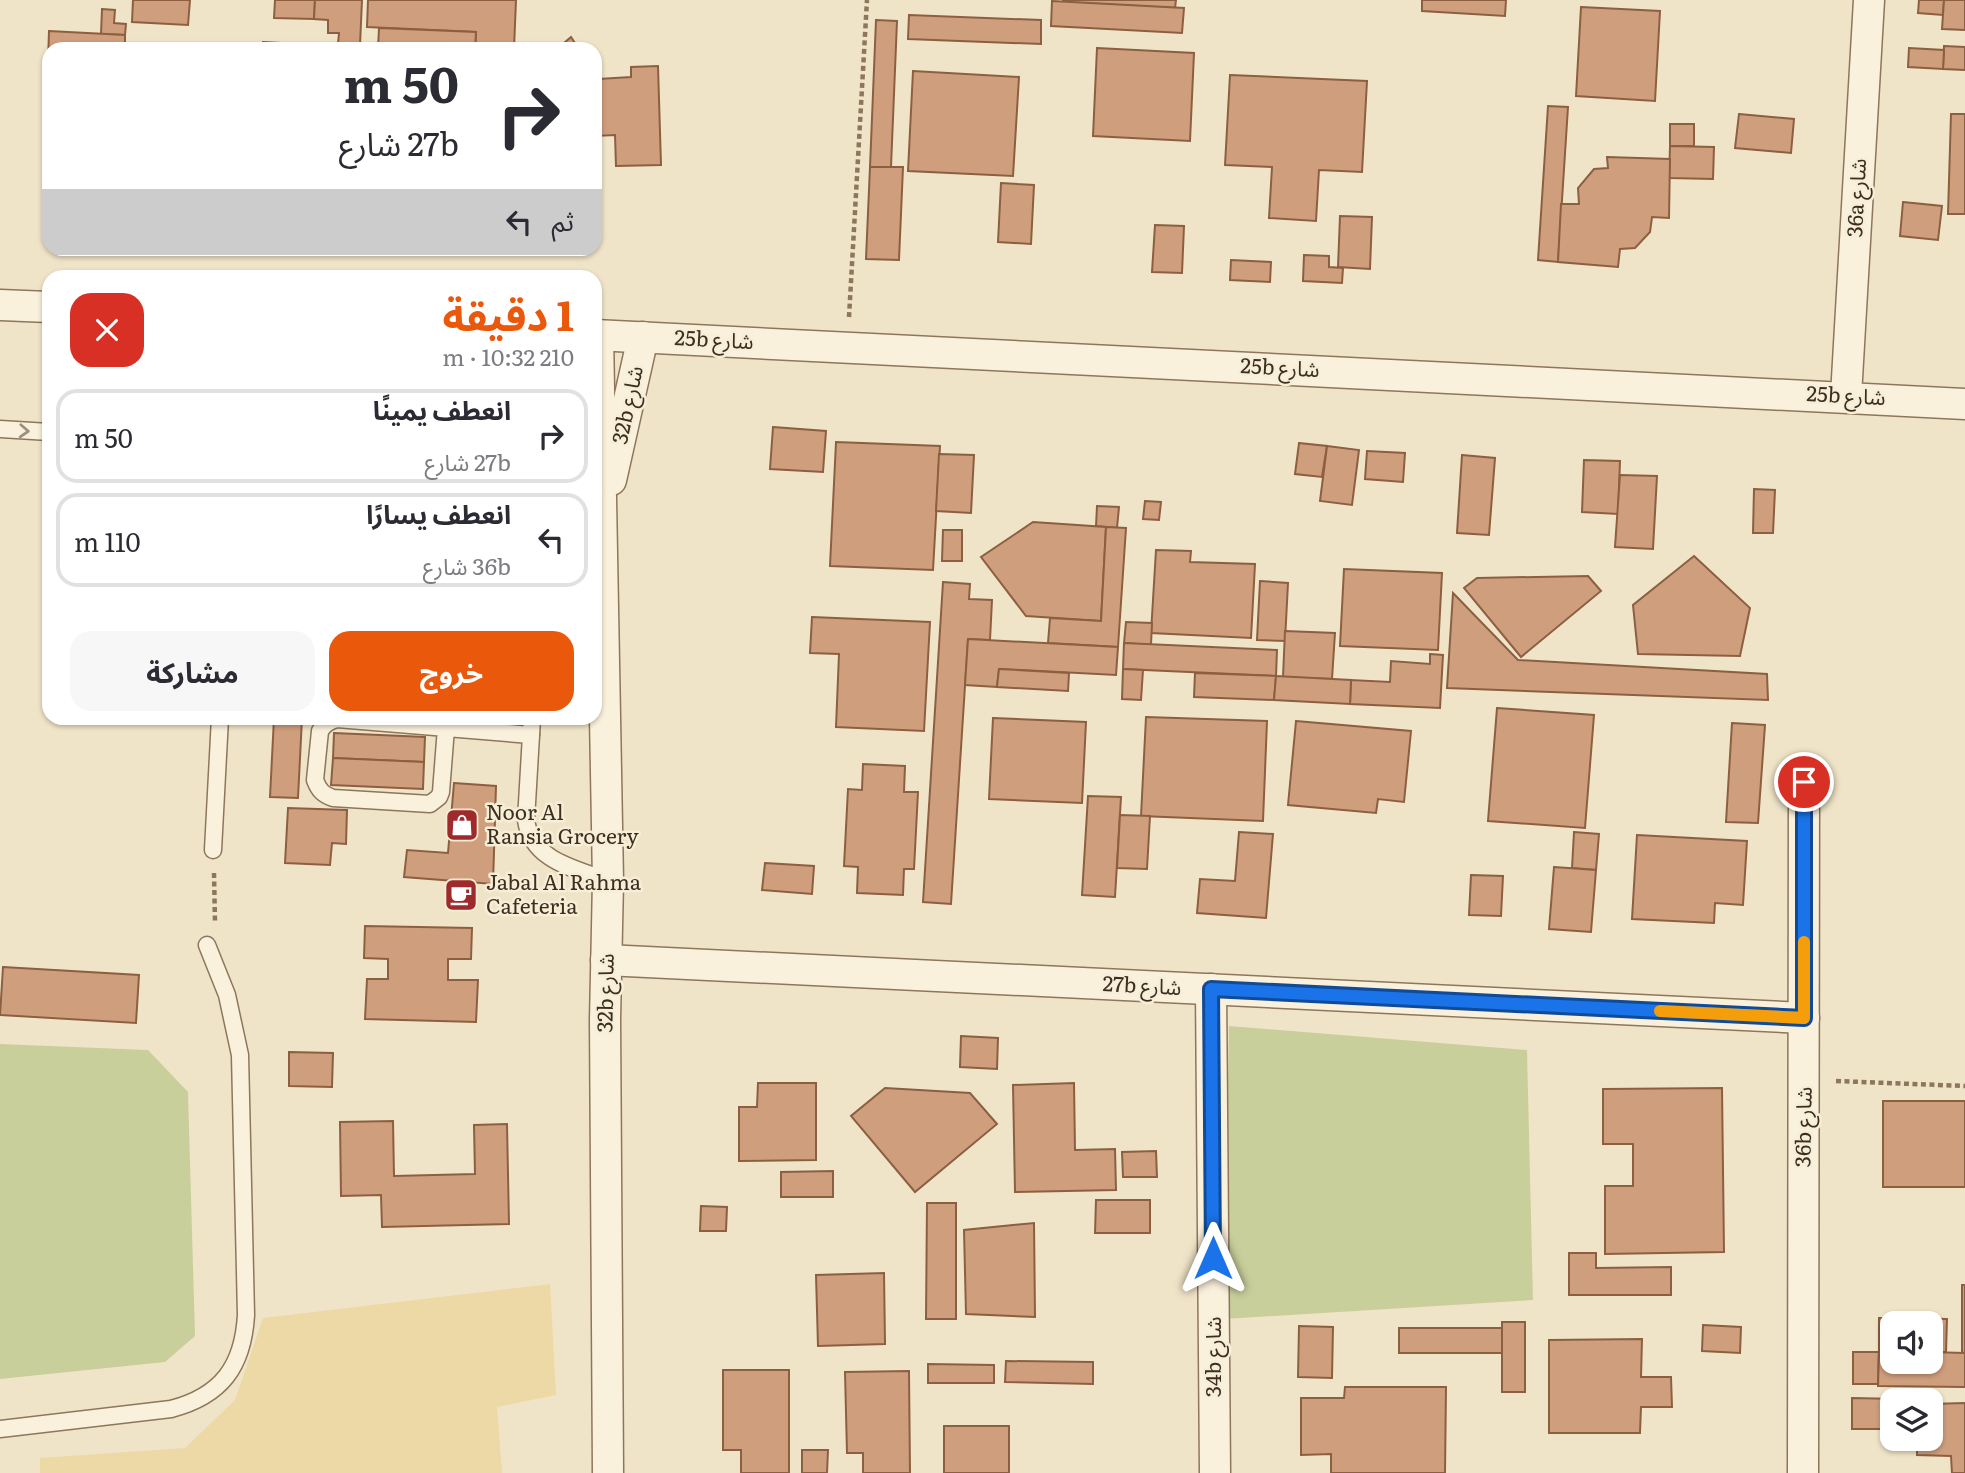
<!DOCTYPE html>
<html lang="ar">
<head>
<meta charset="utf-8">
<style>
  :root { --surface:#fff; --page:#f7f7f7; --text:#2b2b33; --muted:#7c7c81; --line:#e1e1e2; --accent:#ea580c }
  body { margin:0; font-family:Literata,"Noto Sans Arabic",serif; background:var(--page); color:var(--text); direction:rtl; height:100vh; display:flex; flex-direction:column; font-size:26px; white-space:nowrap }
  * { box-sizing:border-box; margin:0 }
  p { font-size:23px; color:var(--muted) }
  .icon { flex:none; width:38px; height:38px; fill:none; stroke:currentColor; stroke-width:2; stroke-linecap:round; stroke-linejoin:round }
  .map { position:relative; flex:1; overflow:hidden; direction:ltr }
  .details { position:absolute; left:42px; top:270px; width:560px; height:455px; display:flex; flex-direction:column; background:var(--surface); border-radius:21px; box-shadow:0 2px 5px #0004; direction:rtl }
  .details>* { flex:none }
  .hud { position:absolute; left:42px; top:42px; width:560px; height:214px; border-radius:21px; box-shadow:0 2px 5px #0004; direction:rtl; background:#fff; color:var(--text); overflow:hidden }
  .tools { position:absolute; left:1880px; top:1311px; display:grid; gap:14px }
  .tools a { display:grid; place-items:center; width:63px; height:63px; border-radius:14px; background:var(--surface); box-shadow:0 2px 5px #0004; font-size:35px }
  .pin { position:absolute; display:grid; place-items:center; width:60px; height:60px; color:#fff; margin:-30px; border:4px solid #fff; border-radius:50%; box-shadow:0 2px 7px #0007 }
  .me { position:absolute; width:77px; margin:-38px; rotate:0deg; stroke-linejoin:round; filter:drop-shadow(0 0 5px #0008) }
  .turn { display:flex; align-items:center; gap:24px; height:147px; padding:0 28px; font-size:32px }
  .turn .icon { width:91px; height:91px; stroke-width:2.5 }
  .turn b { display:block; font-size:49px; line-height:60px }
  .then { display:flex; align-items:center; height:66px; padding:0 28px; background:#0003; gap:14px; font-size:26px }
  .round { display:grid; place-items:center; flex:none; width:74px; height:74px; border-radius:21px; background:var(--page) }
  .headline { display:flex; align-items:center; justify-content:space-between; height:119px; padding:0 28px }
  h1 { font-size:42px; font-weight:700; line-height:52px; color:var(--accent) }
  .action { display:flex; gap:14px; margin-top:auto; padding:14px 28px }
  .action a { flex:1; height:80px; border-radius:21px; background:var(--accent); color:#fff; font-size:28px; font-weight:700; line-height:80px; text-align:center }
  .action a+a { background:var(--page); color:var(--text) }
  ul { padding:0; list-style:none }
  li { display:flex; align-items:center; gap:21px; height:94px; margin:0 14px 10px; padding:0 14px; border:4px solid var(--line); border-radius:21px }
  li div { flex:1 }
  li b { display:block; font-size:26px }
  li em { font-style:normal }
  .map>svg:first-child { display:block }
  .green { fill:#c9cf9b }
  .sand { fill:#ecd9a5 }
  .building { fill:#cf9f7d; stroke:#8d5f41; stroke-width:2 }
  .lines { fill:none; stroke-linecap:round; stroke-linejoin:round }
  .service-casing { stroke:#8d765c; stroke-width:19 }
  .minor-casing { stroke:#8d765c; stroke-width:33 }
  .path { stroke:#8d765c; stroke-width:4.5; stroke-dasharray:5 3.5; stroke-linecap:butt }
  .service { stroke:#faf1dc; stroke-width:16 }
  .minor { stroke:#faf1dc; stroke-width:30 }
  .oneway { stroke:#9c907e }
  .route-casing { stroke:#114b97; stroke-width:18 }
  .route { stroke:#1a73e8; stroke-width:12 }
  .slow { stroke:#f59e0b; stroke-width:12 }
  .labels { text-anchor:middle; stroke-width:5; stroke-linejoin:round; paint-order:stroke }
  .street-label { font-size:21px; fill:#3d2e20; stroke:#f7eed8 }
  .poi-label { font-size:21px; fill:#3d2e20; stroke:#f7eed8; text-anchor:start }
</style>
</head>
<body>
<div class="map">
<svg width="1965" height="1473" viewBox="0 0 1965 1473">
  <rect width="100%" height="100%" fill="#f0e4c8"/>
  <g class="green">
    <path d="M 1229,1026 L 1527,1050 L 1533,1300 L 1224,1319 Z"/>
    <path d="M 0,1044 L 148,1050 L 188,1092 L 195,1336 L 165,1362 L 0,1379 Z"/>
  </g>
  <path class="sand" d="M 550,1284 L 556,1395 L 497,1407 L 502,1473 L 40,1473 L 40,1458 L 185,1448 L 235,1400 L 263,1318 Z"/>
  <g class="building">
    <path d="M 133,0 L 190,0 L 188,25 L 132,22 Z"/>
    <path d="M 275,0 L 315,0 L 314,19 L 274,18 Z"/>
    <path d="M 315,0 L 362,0 L 360,45 L 338,44 L 339,33 L 328,33 L 328,20 L 314,19 Z"/>
    <path d="M 368,0 L 516,0 L 514,49 L 475,49 L 476,32 L 367,27 Z"/>
    <path d="M 1063,0 L 1176,0 L 1175,8 L 1063,2 Z"/>
    <path d="M 1422,0 L 1506,0 L 1505,16 L 1422,11 Z"/>
    <path d="M 1919,0 L 1944,0 L 1943,15 L 1918,13 Z"/>
    <path d="M 1944,0 L 1965,0 L 1965,30 L 1942,29 Z"/>
    <path d="M 1052,1 L 1184,8 L 1182,33 L 1051,26 Z"/>
    <path d="M 1581,7 L 1660,11 L 1655,101 L 1576,96 Z"/>
    <path d="M 102,9 L 115,10 L 114,23 L 126,24 L 125,35 L 101,34 Z"/>
    <path d="M 909,15 L 1041,20 L 1041,44 L 908,39 Z"/>
    <path d="M 876,20 L 897,21 L 891,167 L 870,167 Z"/>
    <path d="M 379,28 L 476,32 L 475,49 L 378,49 Z"/>
    <path d="M 49,31 L 125,35 L 125,49 L 49,49 L 48,61 Z"/>
    <path d="M 571,37 L 579,49 L 557,49 Z"/>
    <path d="M 263,42 L 318,45 L 318,49 L 263,49 Z"/>
    <path d="M 1944,46 L 1965,47 L 1965,70 L 1943,69 Z"/>
    <path d="M 1097,48 L 1194,53 L 1190,141 L 1093,136 Z"/>
    <path d="M 1909,48 L 1944,50 L 1943,69 L 1908,67 Z"/>
    <path d="M 658,66 L 661,165 L 616,166 L 615,135 L 595,136 L 595,74 L 598,79 L 631,77 L 631,67 Z"/>
    <path d="M 913,71 L 1019,77 L 1013,176 L 908,171 Z"/>
    <path d="M 1230,75 L 1367,81 L 1362,172 L 1319,170 L 1316,221 L 1269,218 L 1272,167 L 1225,165 Z"/>
    <path d="M 1548,106 L 1568,107 L 1558,262 L 1538,260 Z"/>
    <path d="M 1739,114 L 1794,119 L 1791,153 L 1735,148 Z"/>
    <path d="M 1951,114 L 1965,114 L 1965,214 L 1948,214 Z"/>
    <rect x="1670" y="124" width="24" height="22"/>
    <path d="M 1670,146 L 1714,147 L 1713,179 L 1669,178 Z"/>
    <path d="M 1607,157 L 1670,159 L 1669,218 L 1652,217 L 1650,232 L 1635,248 L 1620,249 L 1618,267 L 1558,262 L 1561,204 L 1579,204 L 1578,188 L 1594,169 L 1608,168 Z"/>
    <path d="M 870,167 L 903,167 L 899,260 L 866,259 Z"/>
    <path d="M 1001,183 L 1034,185 L 1031,244 L 998,242 Z"/>
    <path d="M 1903,202 L 1942,206 L 1938,240 L 1900,236 Z"/>
    <path d="M 1340,216 L 1372,217 L 1370,269 L 1338,267 Z"/>
    <path d="M 1155,225 L 1184,226 L 1182,273 L 1152,272 Z"/>
    <path d="M 1304,255 L 1329,256 L 1329,267 L 1343,268 L 1342,283 L 1303,281 Z"/>
    <path d="M 1231,260 L 1271,262 L 1270,282 L 1230,280 Z"/>
    <path d="M 773,427 L 826,431 L 823,472 L 770,469 Z"/>
    <path d="M 836,442 L 940,446 L 933,570 L 830,566 Z"/>
    <path d="M 1299,443 L 1327,446 L 1322,477 L 1295,474 Z"/>
    <path d="M 1327,446 L 1359,450 L 1352,505 L 1320,501 Z"/>
    <path d="M 1367,451 L 1405,453 L 1403,482 L 1365,479 Z"/>
    <path d="M 939,454 L 974,455 L 971,513 L 936,511 Z"/>
    <path d="M 1462,455 L 1495,458 L 1489,535 L 1457,533 Z"/>
    <path d="M 1584,460 L 1620,461 L 1618,514 L 1582,512 Z"/>
    <path d="M 1620,475 L 1657,476 L 1653,549 L 1615,547 Z"/>
    <path d="M 1754,489 L 1775,490 L 1773,533 L 1753,533 Z"/>
    <path d="M 1145,501 L 1161,502 L 1159,520 L 1143,519 Z"/>
    <path d="M 1097,506 L 1119,507 L 1117,528 L 1096,526 Z"/>
    <path d="M 1033,522 L 1106,527 L 1101,621 L 1026,616 L 981,557 Z"/>
    <path d="M 1106,527 L 1126,528 L 1118,647 L 1048,643 L 1050,618 L 1101,621 Z"/>
    <path d="M 943,530 L 962,530 L 962,561 L 942,561 Z"/>
    <path d="M 1156,550 L 1191,551 L 1190,562 L 1255,564 L 1251,638 L 1151,633 Z"/>
    <path d="M 1694,556 L 1750,608 L 1740,656 L 1638,654 L 1633,605 Z"/>
    <path d="M 1344,569 L 1442,573 L 1438,650 L 1340,646 Z"/>
    <path d="M 1588,576 L 1601,591 L 1521,657 L 1464,588 L 1477,578 Z"/>
    <path d="M 1260,581 L 1288,583 L 1285,641 L 1257,640 Z"/>
    <path d="M 943,582 L 970,584 L 969,599 L 992,600 L 990,640 L 968,639 L 951,904 L 923,902 Z"/>
    <path d="M 1453,593 L 1518,660 L 1767,674 L 1768,700 L 1447,688 Z"/>
    <path d="M 812,617 L 930,622 L 924,731 L 836,727 L 839,654 L 810,653 Z"/>
    <path d="M 1126,622 L 1152,623 L 1151,645 L 1124,643 Z"/>
    <path d="M 1285,631 L 1335,633 L 1332,679 L 1283,677 Z"/>
    <path d="M 968,639 L 1118,647 L 1116,675 L 999,669 L 997,687 L 965,685 Z"/>
    <path d="M 1124,643 L 1277,650 L 1276,676 L 1123,669 Z"/>
    <path d="M 1430,654 L 1443,655 L 1440,708 L 1350,704 L 1351,680 L 1390,682 L 1391,661 L 1430,664 Z"/>
    <path d="M 999,669 L 1069,673 L 1068,691 L 997,687 Z"/>
    <path d="M 1123,669 L 1143,670 L 1141,700 L 1122,699 Z"/>
    <path d="M 1195,673 L 1276,676 L 1274,700 L 1194,697 Z"/>
    <path d="M 1276,676 L 1351,680 L 1350,704 L 1274,700 Z"/>
    <path d="M 1497,708 L 1594,715 L 1585,828 L 1488,821 Z"/>
    <path d="M 1146,717 L 1267,721 L 1263,821 L 1141,816 Z"/>
    <path d="M 274,718 L 302,718 L 298,798 L 270,797 Z"/>
    <path d="M 993,718 L 1086,722 L 1082,803 L 989,799 Z"/>
    <path d="M 1296,721 L 1411,731 L 1404,802 L 1378,799 L 1376,813 L 1288,805 Z"/>
    <path d="M 1732,723 L 1765,725 L 1758,823 L 1726,822 Z"/>
    <path d="M 334,733 L 425,737 L 424,762 L 333,758 Z"/>
    <path d="M 333,758 L 424,762 L 423,789 L 331,785 Z"/>
    <path d="M 863,764 L 905,766 L 904,792 L 918,792 L 914,869 L 904,869 L 903,895 L 857,893 L 858,867 L 844,866 L 848,789 L 862,790 Z"/>
    <path d="M 454,783 L 496,786 L 493,884 L 404,877 L 407,850 L 448,853 Z"/>
    <path d="M 1088,796 L 1121,797 L 1115,897 L 1082,895 Z"/>
    <path d="M 288,808 L 347,810 L 346,844 L 332,843 L 330,865 L 285,863 Z"/>
    <path d="M 1120,815 L 1150,816 L 1147,869 L 1117,868 Z"/>
    <path d="M 1239,832 L 1273,834 L 1266,918 L 1197,913 L 1200,879 L 1235,881 Z"/>
    <path d="M 1574,832 L 1599,834 L 1596,870 L 1572,868 Z"/>
    <path d="M 1637,835 L 1747,841 L 1743,905 L 1715,903 L 1714,923 L 1632,919 Z"/>
    <path d="M 765,863 L 814,866 L 812,894 L 762,890 Z"/>
    <path d="M 1554,867 L 1596,870 L 1591,932 L 1549,929 Z"/>
    <path d="M 1471,875 L 1503,876 L 1501,916 L 1469,915 Z"/>
    <path d="M 365,926 L 472,928 L 471,959 L 448,959 L 448,980 L 478,980 L 476,1022 L 365,1019 L 367,979 L 388,979 L 388,959 L 364,958 Z"/>
    <path d="M 3,967 L 139,975 L 136,1023 L 0,1015 Z"/>
    <path d="M 961,1036 L 998,1038 L 997,1069 L 960,1067 Z"/>
    <path d="M 289,1052 L 333,1053 L 332,1087 L 289,1086 Z"/>
    <path d="M 758,1083 L 816,1083 L 816,1160 L 739,1161 L 739,1107 L 757,1107 Z"/>
    <path d="M 1074,1083 L 1075,1150 L 1115,1149 L 1116,1190 L 1015,1192 L 1013,1085 Z"/>
    <path d="M 885,1088 L 970,1093 L 997,1124 L 915,1192 L 851,1116 Z"/>
    <path d="M 1722,1088 L 1724,1252 L 1605,1254 L 1605,1186 L 1633,1186 L 1633,1144 L 1603,1144 L 1603,1089 Z"/>
    <rect x="1883" y="1101" width="82" height="86"/>
    <path d="M 393,1121 L 394,1176 L 475,1174 L 474,1125 L 507,1124 L 509,1224 L 382,1227 L 381,1195 L 341,1196 L 340,1122 Z"/>
    <path d="M 1156,1151 L 1157,1177 L 1123,1177 L 1122,1152 Z"/>
    <path d="M 833,1171 L 833,1197 L 781,1197 L 781,1172 Z"/>
    <path d="M 1096,1200 L 1150,1200 L 1150,1233 L 1095,1233 Z"/>
    <path d="M 927,1203 L 956,1203 L 956,1319 L 926,1319 Z"/>
    <path d="M 701,1206 L 727,1207 L 726,1231 L 700,1231 Z"/>
    <path d="M 1034,1223 L 1035,1317 L 966,1314 L 964,1230 Z"/>
    <path d="M 1569,1253 L 1596,1253 L 1596,1268 L 1671,1267 L 1671,1295 L 1569,1295 Z"/>
    <path d="M 884,1273 L 885,1344 L 818,1346 L 816,1275 Z"/>
    <rect x="1962" y="1285" width="3" height="68"/>
    <path d="M 1879,1318 L 1947,1319 L 1946,1352 L 1930,1352 L 1930,1323 L 1892,1323 L 1892,1352 L 1879,1352 Z"/>
    <rect x="1502" y="1322" width="23" height="70"/>
    <path d="M 1703,1325 L 1741,1327 L 1740,1353 L 1702,1351 Z"/>
    <path d="M 1299,1326 L 1333,1327 L 1332,1378 L 1298,1377 Z"/>
    <rect x="1399" y="1328" width="103" height="25"/>
    <path d="M 1642,1339 L 1641,1377 L 1671,1377 L 1672,1407 L 1641,1407 L 1640,1433 L 1549,1433 L 1549,1340 Z"/>
    <path d="M 1853,1352 L 1879,1352 L 1878,1384 L 1853,1384 Z"/>
    <path d="M 1879,1352 L 1892,1352 L 1892,1362 L 1930,1362 L 1930,1352 L 1965,1353 L 1965,1387 L 1878,1386 Z"/>
    <path d="M 1006,1361 L 1093,1362 L 1093,1384 L 1005,1382 Z"/>
    <path d="M 928,1364 L 994,1365 L 994,1383 L 928,1383 Z"/>
    <path d="M 723,1370 L 789,1370 L 789,1473 L 741,1473 L 741,1450 L 723,1450 Z"/>
    <path d="M 909,1371 L 910,1473 L 863,1473 L 863,1453 L 847,1453 L 845,1372 Z"/>
    <path d="M 1345,1387 L 1446,1387 L 1445,1473 L 1331,1473 L 1331,1454 L 1301,1455 L 1301,1398 L 1344,1398 Z"/>
    <path d="M 1852,1398 L 1899,1399 L 1892,1400 L 1892,1429 L 1852,1429 Z"/>
    <path d="M 1965,1403 L 1965,1473 L 1952,1473 L 1951,1456 L 1917,1455 L 1917,1438 L 1930,1438 L 1930,1404 Z"/>
    <rect x="944" y="1426" width="65" height="47"/>
    <path d="M 802,1450 L 828,1450 L 827,1473 L 802,1473 Z"/>
  </g>
  <g class="lines">
    <defs>
      <g id="service">
        <path d="M 0,429 L 49,432"/>
        <path d="M 532,718 L 526,820 C 532,861 574,868 608,881"/>
        <path d="M 446,728 L 441,792 L 439,797 L 430,804 L 333,798 C 324,795 319,791 315,780 L 320,731 C 324,724 329,721 337,719 L 531,735"/>
        <path d="M 213,850 L 220,718"/>
        <path d="M 0,1429 L 171,1409 C 221,1396 243,1367 246,1315 L 240,1055 L 227,995 L 207,945"/>
      </g>
      <g id="minor">
        <path d="M 0,305 L 49,307"/>
        <path d="M 595,335 L 1965,404"/>
        <path d="M 598,335 L 608,881 L 605,1020 L 608,1473"/>
        <path d="M 1846,396 L 1869,0"/>
        <path d="M 611,480 L 643,337"/>
        <path d="M 606,960 L 1804,1018"/>
        <path d="M 1211,989 L 1215,1473"/>
        <path d="M 1803,1473 L 1804,781"/>
      </g>
    </defs>
    <use href="#service" class="service-casing"/>
    <use href="#minor" class="minor-casing"/>
    <g class="path">
      <path d="M 849,317 L 867,0"/>
      <path d="M 214,873 L 215,923"/>
      <path d="M 1836,1081 L 1965,1086"/>
    </g>
    <use href="#service" class="service"/>
    <use href="#minor" class="minor"/>
  </g>
  <defs><path id="oneway-chevron" d="M-2-3.5L2.5 0L-2 3.5" fill="none" stroke-width="1.6" stroke-linecap="round" stroke-linejoin="round" transform="scale(1.75)"/></defs>
  <use class="oneway" href="#oneway-chevron" transform="translate(24 431) rotate(3)"/>
  <g class="lines">
    <defs>
      <path id="route" d="M 1213,1258 L 1211,989 L 1804,1018 L 1804,782"/>
    </defs>
    <use href="#route" class="route-casing"/>
    <use href="#route" class="route"/>
    <path class="slow" d="M 1660,1011 L 1804,1018 L 1804,942"/>
  </g>
  <defs>
    <symbol id="shop-square" viewBox="-11 -11 22 22"><rect x="-9" y="-9" width="18" height="18" rx="4" fill="#9e2a2b" stroke="#f7eed8"/><path d="M-5-2.5h2.3a2.7 3.5 0 0 1 5.4 0H5L5.5 6h-11ZM-1.5-2.5h3a1.5 2.3 0 0 0-3 0Z" fill="#fff"/></symbol>
    <symbol id="cafe-square" viewBox="-11 -11 22 22"><rect x="-9" y="-9" width="18" height="18" rx="4" fill="#9e2a2b" stroke="#f7eed8"/><path d="M-5.5-4.5H6V0H3Q3 3.5 0 3.5H-2.5Q-5.5 3.5-5.5 0ZM3-3.2v2h1.7v-2ZM-6 4.5H4V6H-6Z" fill="#fff"/></symbol>
  </defs>
  <g fill-rule="evenodd">
    <use href="#shop-square" x="443" y="806" width="38" height="38"/>
    <use href="#cafe-square" x="442" y="876" width="38" height="38"/>
  </g>
  <g class="labels">
    <g class="street-label">
      <text transform="translate(1857 198) rotate(-87)" y="7">36a شارع</text>
      <text transform="translate(714 340) rotate(3)" y="7">25b شارع</text>
      <text transform="translate(1280 368) rotate(3)" y="7">25b شارع</text>
      <text transform="translate(1846 396) rotate(3)" y="7">25b شارع</text>
      <text transform="translate(628 405) rotate(-78)" y="7">32b شارع</text>
      <text transform="translate(1142 986) rotate(3)" y="7">27b شارع</text>
      <text transform="translate(606 993) rotate(-89)" y="7">32b شارع</text>
      <text transform="translate(1804 1127) rotate(-89)" y="7">36b شارع</text>
      <text transform="translate(1214 1357) rotate(-90)" y="7">34b شارع</text>
    </g>
    <g class="poi-label">
      <text x="486" y="820">Noor Al<tspan x="486" dy="24">Ransia Grocery</tspan></text>
      <text x="486" y="890">Jabal Al Rahma<tspan x="486" dy="24">Cafeteria</tspan></text>
    </g>
  </g>
</svg>
<div class="tools">
<a><svg class="icon" aria-label="sound" viewBox="0 0 24 24"><path d="M4 9h4l5-4v14l-5-4H4zM17 9q2 3 0 6"/></svg></a>
<a><svg class="icon" aria-label="layers" viewBox="0 0 24 24"><path d="M12 4l9 5-9 5-9-5zM3 14l9 5 9-5"/></svg></a>
</div>
<div class="pin" style="left:1804px;top:782px;background:#d93025"><svg class="icon" aria-label="arrive" viewBox="0 0 24 24"><path d="M6 21V4h12l-3 4 3 4H6"/></svg></div>
<svg class="me" style="left:1213px;top:1258px" viewBox="-20 -20 40 40"><path d="M0-17L14 15 0 8-14 15z" fill="#1a73e8" stroke="#fff" stroke-width="4"/></svg>
<div class="hud">
<div class="turn"><svg class="icon" aria-label="right" viewBox="0 0 24 24"><path d="M7 20v-9h11M14 6l5 5-5 5"/></svg><div><b>50 m</b>27b شارع</div></div>
<div class="then">ثم<svg class="icon" aria-label="left" viewBox="0 0 24 24"><path d="M17 20v-9H6M10 6l-5 5 5 5"/></svg></div>
</div>
<section class="details">
<div class="headline"><div><h1>1 دقيقة</h1><p>210 m · 10:32</p></div><a class="round" style="background:#d93025;color:#fff"><svg class="icon" aria-label="close" viewBox="0 0 24 24"><path d="M6 6l12 12M18 6L6 18"/></svg></a></div>
<ul>
<li><svg class="icon" aria-label="right" viewBox="0 0 24 24"><path d="M7 20v-9h11M14 6l5 5-5 5"/></svg><div><b>انعطف يمينًا</b><p>27b شارع</p></div><em>50 m</em></li>
<li><svg class="icon" aria-label="left" viewBox="0 0 24 24"><path d="M17 20v-9H6M10 6l-5 5 5 5"/></svg><div><b>انعطف يسارًا</b><p>36b شارع</p></div><em>110 m</em></li>
</ul>
<div class="action"><a>خروج</a><a>مشاركة</a></div>
</section>
</div>
</body>
</html>
